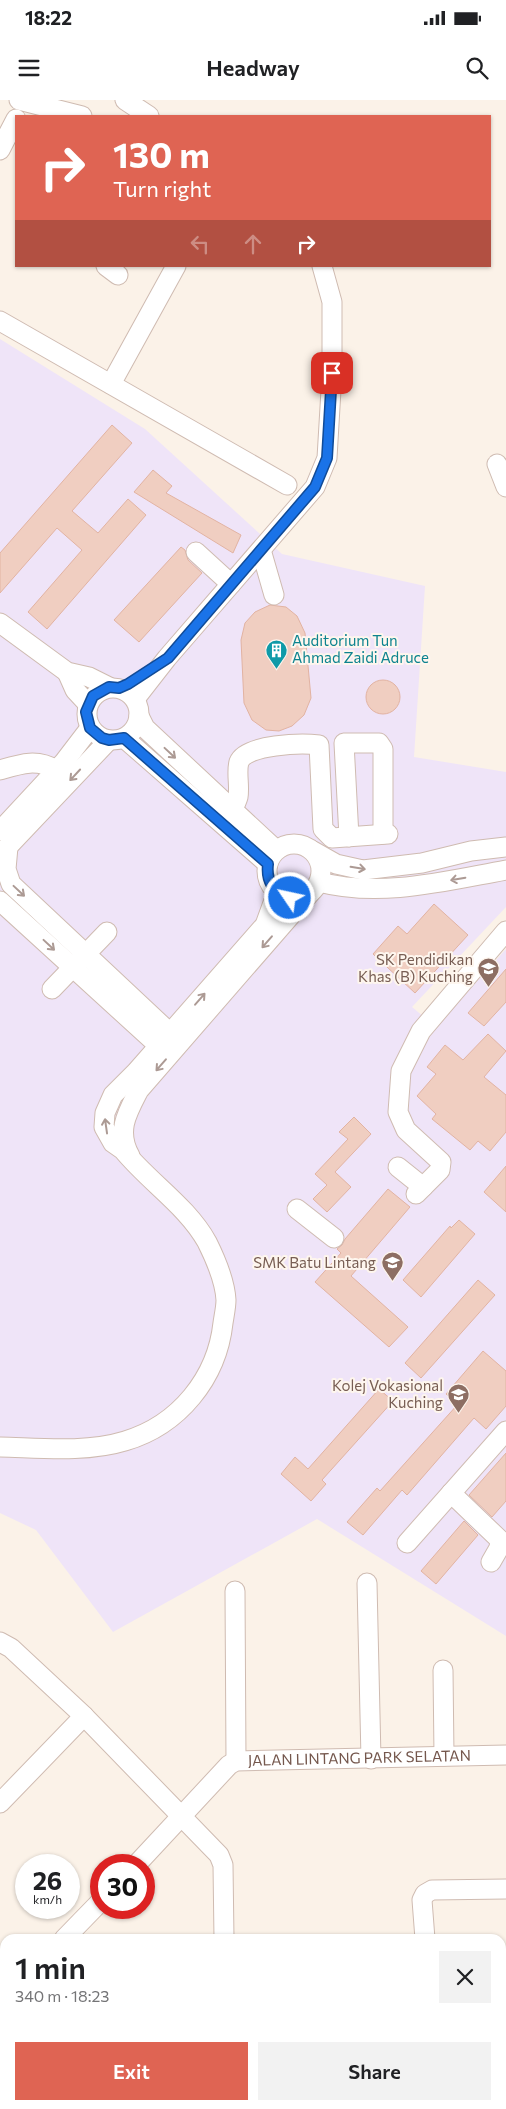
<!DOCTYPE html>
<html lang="en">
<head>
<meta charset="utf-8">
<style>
  :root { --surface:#fff; --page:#f2f2f2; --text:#202124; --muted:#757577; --accent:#df6453 }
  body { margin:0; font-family:Commissioner,sans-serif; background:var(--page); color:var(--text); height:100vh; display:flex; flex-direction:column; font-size:19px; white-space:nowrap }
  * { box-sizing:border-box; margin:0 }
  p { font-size:16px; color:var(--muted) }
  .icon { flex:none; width:28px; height:28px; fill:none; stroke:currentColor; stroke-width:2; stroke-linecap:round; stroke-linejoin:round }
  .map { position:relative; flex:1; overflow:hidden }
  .sheet { position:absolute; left:0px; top:1834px; width:506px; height:176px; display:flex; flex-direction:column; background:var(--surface); border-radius:15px 15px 0 0; box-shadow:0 1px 4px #0004 }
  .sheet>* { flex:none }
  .guide { position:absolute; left:15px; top:15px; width:476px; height:152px; border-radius:0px; box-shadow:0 1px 4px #0004; background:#df6453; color:#fff; overflow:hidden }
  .speed { position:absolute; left:15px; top:1754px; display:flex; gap:10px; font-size:25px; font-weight:700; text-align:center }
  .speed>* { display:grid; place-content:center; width:65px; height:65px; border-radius:50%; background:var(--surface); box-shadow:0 1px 4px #0004; line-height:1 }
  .speed small { font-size:12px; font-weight:400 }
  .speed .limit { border:8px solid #d22; background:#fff; color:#111 }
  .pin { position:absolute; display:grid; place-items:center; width:42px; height:42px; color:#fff; margin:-21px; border-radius:10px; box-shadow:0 2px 8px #0006 }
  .me { position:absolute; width:55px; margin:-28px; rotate:304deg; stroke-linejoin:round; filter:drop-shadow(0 0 4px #0008) }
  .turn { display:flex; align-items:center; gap:18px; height:105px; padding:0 15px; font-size:22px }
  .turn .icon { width:65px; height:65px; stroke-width:2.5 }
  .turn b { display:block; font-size:35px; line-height:42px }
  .lanes { display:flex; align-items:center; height:48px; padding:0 15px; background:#0003; justify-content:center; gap:25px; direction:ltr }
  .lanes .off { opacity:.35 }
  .round { display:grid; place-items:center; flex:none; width:52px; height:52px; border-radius:0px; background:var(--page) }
  .summary { display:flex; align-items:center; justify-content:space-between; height:85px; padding:0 15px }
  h1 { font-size:30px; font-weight:600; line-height:38px }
  .cta { display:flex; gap:10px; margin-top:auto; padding:10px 15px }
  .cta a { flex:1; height:58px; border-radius:0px; background:var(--accent); color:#fff; font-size:20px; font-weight:600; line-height:58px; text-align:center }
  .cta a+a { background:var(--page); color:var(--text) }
  .status { display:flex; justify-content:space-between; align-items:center; height:35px; padding:0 25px; background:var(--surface); direction:ltr }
  .status svg { height:14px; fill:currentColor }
  header { display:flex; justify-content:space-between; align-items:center; height:65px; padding:0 15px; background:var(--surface); font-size:22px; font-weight:600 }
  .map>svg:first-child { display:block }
  .education { fill:#efe4f8 }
  .building { fill:#f0cec1; stroke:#e2b3a2 }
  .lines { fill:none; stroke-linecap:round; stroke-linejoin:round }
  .minor-casing { stroke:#cfbbb1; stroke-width:21 }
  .minor { stroke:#fff; stroke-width:19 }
  .oneway { stroke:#ac9a94 }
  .route-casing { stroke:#114b97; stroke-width:12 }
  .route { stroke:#1a73e8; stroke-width:9 }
  .labels { text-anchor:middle; stroke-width:4; stroke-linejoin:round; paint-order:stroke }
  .culture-label { font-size:15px; fill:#0d838f; stroke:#fef6ee; text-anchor:start }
  .education-label { font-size:15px; fill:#785e54; stroke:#fef6ee; text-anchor:end }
  .street-label { font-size:15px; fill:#74574d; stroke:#fef6ee }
</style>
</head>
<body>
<div class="status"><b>18:22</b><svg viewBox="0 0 49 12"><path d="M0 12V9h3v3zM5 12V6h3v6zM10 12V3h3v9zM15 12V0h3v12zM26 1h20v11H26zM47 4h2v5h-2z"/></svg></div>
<header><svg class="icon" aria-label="menu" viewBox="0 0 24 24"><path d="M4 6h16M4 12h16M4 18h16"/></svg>Headway<svg class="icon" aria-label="search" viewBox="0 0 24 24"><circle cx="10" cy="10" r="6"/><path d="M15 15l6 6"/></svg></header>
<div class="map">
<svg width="506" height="2009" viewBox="0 0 506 2009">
  <rect width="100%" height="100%" fill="#fbf2e8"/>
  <path class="education" d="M 0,239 L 145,329 L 282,454 L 425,486 L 414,657 L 506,672 L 506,807 L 412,907 L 436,927 L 506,849 L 506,1536 L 317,1419 L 113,1532 L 36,1430 L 0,1413 Z"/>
  <g class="building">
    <path d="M 112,325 L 132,343 L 72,411 L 98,433 L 128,399 L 146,415 L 47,529 L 28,512 L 82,450 L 57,428 L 0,493 L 0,453 Z"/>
    <path d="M 153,370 L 172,386 L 166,393 L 241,435 L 233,453 L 134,392 Z"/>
    <path d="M 181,447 L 185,450 L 188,460 L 202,473 L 139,542 L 114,520 Z"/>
    <path d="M 270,505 L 286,507 L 297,516 L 305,533 L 311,598 L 304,615 L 292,626 L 279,631 L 266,630 L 252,620 L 244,603 L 241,540 L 245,523 L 255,512 Z"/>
    <circle cx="383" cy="597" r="17"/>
    <path d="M 434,804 L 468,835 L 415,893 L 373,854 L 398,826 L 407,834 Z"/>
    <path d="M 506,869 L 506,902 L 484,926 L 468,913 Z"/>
    <path d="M 488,934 L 506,951 L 484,977 L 506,995 L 506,1032 L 490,1051 L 478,1041 L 470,1050 L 432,1019 L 436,1014 L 417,996 L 436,974 L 427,967 L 445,945 L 463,960 Z"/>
    <path d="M 354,1017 L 371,1034 L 335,1072 L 351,1087 L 327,1112 L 313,1099 L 327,1085 L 315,1074 L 348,1039 L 339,1032 Z"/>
    <path d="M 506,1066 L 506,1112 L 484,1092 Z"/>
    <path d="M 388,1089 L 410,1107 L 351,1176 L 408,1227 L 389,1247 L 315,1182 L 341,1153 L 337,1149 L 342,1145 L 345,1139 Z"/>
    <path d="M 459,1120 L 475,1134 L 421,1197 L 403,1180 L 450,1126 L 451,1128 Z"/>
    <path d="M 478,1180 L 495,1195 L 421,1278 L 405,1263 Z"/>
    <path d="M 483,1251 L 506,1271 L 506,1306 L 486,1329 L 474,1318 L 407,1395 L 402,1390 L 363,1435 L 347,1422 L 377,1388 L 380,1391 L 458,1304 L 446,1294 Z"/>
    <path d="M 379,1289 L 393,1301 L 322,1380 L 326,1384 L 311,1401 L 281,1374 L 295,1357 L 308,1369 Z"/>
    <path d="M 506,1353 L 506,1401 L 492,1417 L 469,1395 Z"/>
    <path d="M 464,1421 L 478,1435 L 436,1484 L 421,1471 Z"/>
  </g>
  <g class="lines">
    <defs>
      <g id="minor">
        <path d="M 19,0 L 82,16"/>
        <path d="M 125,0 L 149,16"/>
        <path d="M 0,50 L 16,19"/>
        <path d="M 106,166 L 118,175"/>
        <path d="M 0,221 L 287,385"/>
        <path d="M 111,284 L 176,166"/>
        <path d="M 497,364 L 506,387"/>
        <path d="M 261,450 L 274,495"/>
        <path d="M 196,452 L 231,484"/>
        <path d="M 0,523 L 67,572 L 89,577 L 109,587"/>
        <path d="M 67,572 L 75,590 L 88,604"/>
        <circle cx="113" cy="614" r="26"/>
        <path d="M 135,599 L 167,558 L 315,387 L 327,358 L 332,273 L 332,202 L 322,166"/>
        <path d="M 139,616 L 145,628 L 276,750"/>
        <path d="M 124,638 L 268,764"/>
        <path d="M 0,670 C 20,664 37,658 56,670"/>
        <path d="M 232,711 C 234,707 237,701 238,697 C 240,686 236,672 239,662 C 246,644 302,643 319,645 L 323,729 L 332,738 L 388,734"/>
        <path d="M 0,731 L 64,662 L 90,628"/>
        <path d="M 349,737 L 344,643 L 379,643 L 383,649 L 383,734"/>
        <circle cx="294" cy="771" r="27"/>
        <path d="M 8,747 L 6,769 L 11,784 L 170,933"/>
        <path d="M 313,751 L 336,764 L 363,770 L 422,763 L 471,751 L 506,747"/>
        <path d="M 0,755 L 109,640"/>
        <path d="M 319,782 C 381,798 445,781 506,770"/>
        <path d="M 0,801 L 159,946"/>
        <path d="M 52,889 L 107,832"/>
        <path d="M 130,1056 C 116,1031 127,1013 139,990 L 311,792"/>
        <path d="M 398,1067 L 423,1087"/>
        <path d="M 416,1094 L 440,1070 L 441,1062 L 406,1030 L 398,1012 L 401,971 L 421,931 L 506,831"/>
        <path d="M 297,1109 L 334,1138"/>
        <path d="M 0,1347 C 40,1348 86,1353 125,1341 C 179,1325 217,1278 223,1223 C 224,1216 226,1207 226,1200 C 225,1182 215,1158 207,1142 C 187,1106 149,1082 123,1050 L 113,1043 L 104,1027 L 105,1013 L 113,995 L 136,972 L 265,825 L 277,792"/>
        <path d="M 451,1393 L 500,1440 L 499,1448 L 491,1462"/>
        <path d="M 407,1443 L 506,1331"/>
        <path d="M 367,1483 L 371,1659"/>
        <path d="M 235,1491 L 236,1661"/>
        <path d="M 0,1542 L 11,1548 L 84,1616"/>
        <path d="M 443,1570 L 444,1656"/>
        <path d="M 0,1703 L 84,1616 L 219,1755 L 223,1765 L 224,1839"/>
        <path id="s1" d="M 136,1765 L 229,1665 L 236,1661 L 506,1655"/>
        <path d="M 64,1839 L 101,1801"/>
        <path d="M 425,1839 L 422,1800 L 425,1794 L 432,1790 L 506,1789"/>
        <path d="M 0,1906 L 5,1901"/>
        <path d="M 501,1988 L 506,1981"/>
        <path d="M 0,1990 L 5,1995"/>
        <path d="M 17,2005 L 22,2009"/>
        <path d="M 227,2005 L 227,2009"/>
        <path d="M 480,2009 L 484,2005"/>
      </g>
    </defs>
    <use href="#minor" class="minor-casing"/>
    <use href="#minor" class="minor"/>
  </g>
  <defs><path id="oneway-shaft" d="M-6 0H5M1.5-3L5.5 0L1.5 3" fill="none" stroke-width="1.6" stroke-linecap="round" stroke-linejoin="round" transform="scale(1.25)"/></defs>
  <g class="oneway">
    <use href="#oneway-shaft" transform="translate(170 653) rotate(43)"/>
    <use href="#oneway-shaft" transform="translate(75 675) rotate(133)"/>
    <use href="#oneway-shaft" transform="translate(358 768) rotate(9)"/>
    <use href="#oneway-shaft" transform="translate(458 779) rotate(170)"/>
    <use href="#oneway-shaft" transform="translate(19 791) rotate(43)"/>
    <use href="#oneway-shaft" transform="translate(267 842) rotate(131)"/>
    <use href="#oneway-shaft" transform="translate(49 845) rotate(43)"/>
    <use href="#oneway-shaft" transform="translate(200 899) rotate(-49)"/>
    <use href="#oneway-shaft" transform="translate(161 965) rotate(131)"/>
    <use href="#oneway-shaft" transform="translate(106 1026) rotate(-98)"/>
  </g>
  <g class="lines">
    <defs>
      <path id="route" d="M 290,798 C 273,793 266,781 268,764 L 124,638 L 109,640 L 102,638 L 90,628 L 86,612 L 93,596 L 109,587 L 119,588 L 128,584 L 168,558 L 315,387 L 327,358 L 332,273"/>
    </defs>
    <use href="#route" class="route-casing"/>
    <use href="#route" class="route"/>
  </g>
  <defs>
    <symbol id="building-pin" viewBox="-11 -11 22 30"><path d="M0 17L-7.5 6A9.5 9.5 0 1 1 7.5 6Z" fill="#0f9aa8" stroke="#fef6ee"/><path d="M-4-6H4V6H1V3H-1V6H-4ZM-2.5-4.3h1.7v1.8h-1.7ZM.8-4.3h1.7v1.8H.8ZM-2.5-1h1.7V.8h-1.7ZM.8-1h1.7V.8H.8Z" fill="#fff"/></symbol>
    <symbol id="school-pin" viewBox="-11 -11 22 30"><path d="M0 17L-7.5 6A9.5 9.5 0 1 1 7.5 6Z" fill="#8d6e63" stroke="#fef6ee"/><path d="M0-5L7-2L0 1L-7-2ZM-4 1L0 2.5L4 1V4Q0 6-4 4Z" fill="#fff"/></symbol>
  </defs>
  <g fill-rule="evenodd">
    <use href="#building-pin" x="264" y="538" width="25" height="34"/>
    <use href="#school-pin" x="476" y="856" width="25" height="34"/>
    <use href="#school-pin" x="380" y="1150" width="25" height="34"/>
    <use href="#school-pin" x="446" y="1282" width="25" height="34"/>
  </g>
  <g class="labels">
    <g class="culture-label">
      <text x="292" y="546">Auditorium Tun<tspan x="292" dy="17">Ahmad Zaidi Adruce</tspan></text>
    </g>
    <g class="education-label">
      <text x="473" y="865">SK Pendidikan<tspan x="473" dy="17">Khas (B) Kuching</tspan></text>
      <text x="376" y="1168">SMK Batu Lintang</text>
      <text x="443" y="1291">Kolej Vokasional<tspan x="443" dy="17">Kuching</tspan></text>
    </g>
    <g class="street-label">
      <text dy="5" stroke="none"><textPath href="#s1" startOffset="268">JALAN LINTANG PARK SELATAN</textPath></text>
    </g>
  </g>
</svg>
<div class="speed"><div>26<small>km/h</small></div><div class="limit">30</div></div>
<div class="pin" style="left:332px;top:273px;background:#d93025"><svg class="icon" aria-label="arrive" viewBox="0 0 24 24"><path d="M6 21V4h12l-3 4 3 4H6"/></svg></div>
<svg class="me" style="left:290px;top:798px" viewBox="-20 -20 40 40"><circle r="17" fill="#1a73e8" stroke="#fff" stroke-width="3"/><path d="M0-11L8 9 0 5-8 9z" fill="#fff"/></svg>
<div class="guide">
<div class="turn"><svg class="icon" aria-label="right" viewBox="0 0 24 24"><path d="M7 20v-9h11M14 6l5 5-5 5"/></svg><div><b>130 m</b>Turn right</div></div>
<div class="lanes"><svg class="icon off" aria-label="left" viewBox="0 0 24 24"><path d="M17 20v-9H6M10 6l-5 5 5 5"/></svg><svg class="icon off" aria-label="ahead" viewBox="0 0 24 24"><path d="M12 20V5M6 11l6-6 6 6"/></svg><svg class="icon" aria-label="right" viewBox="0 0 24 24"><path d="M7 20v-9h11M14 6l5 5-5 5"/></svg></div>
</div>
<section class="sheet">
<div class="summary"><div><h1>1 min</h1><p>340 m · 18:23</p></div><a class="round"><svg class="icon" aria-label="close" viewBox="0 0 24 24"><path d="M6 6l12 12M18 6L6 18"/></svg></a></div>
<div class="cta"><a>Exit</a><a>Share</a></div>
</section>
</div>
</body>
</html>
